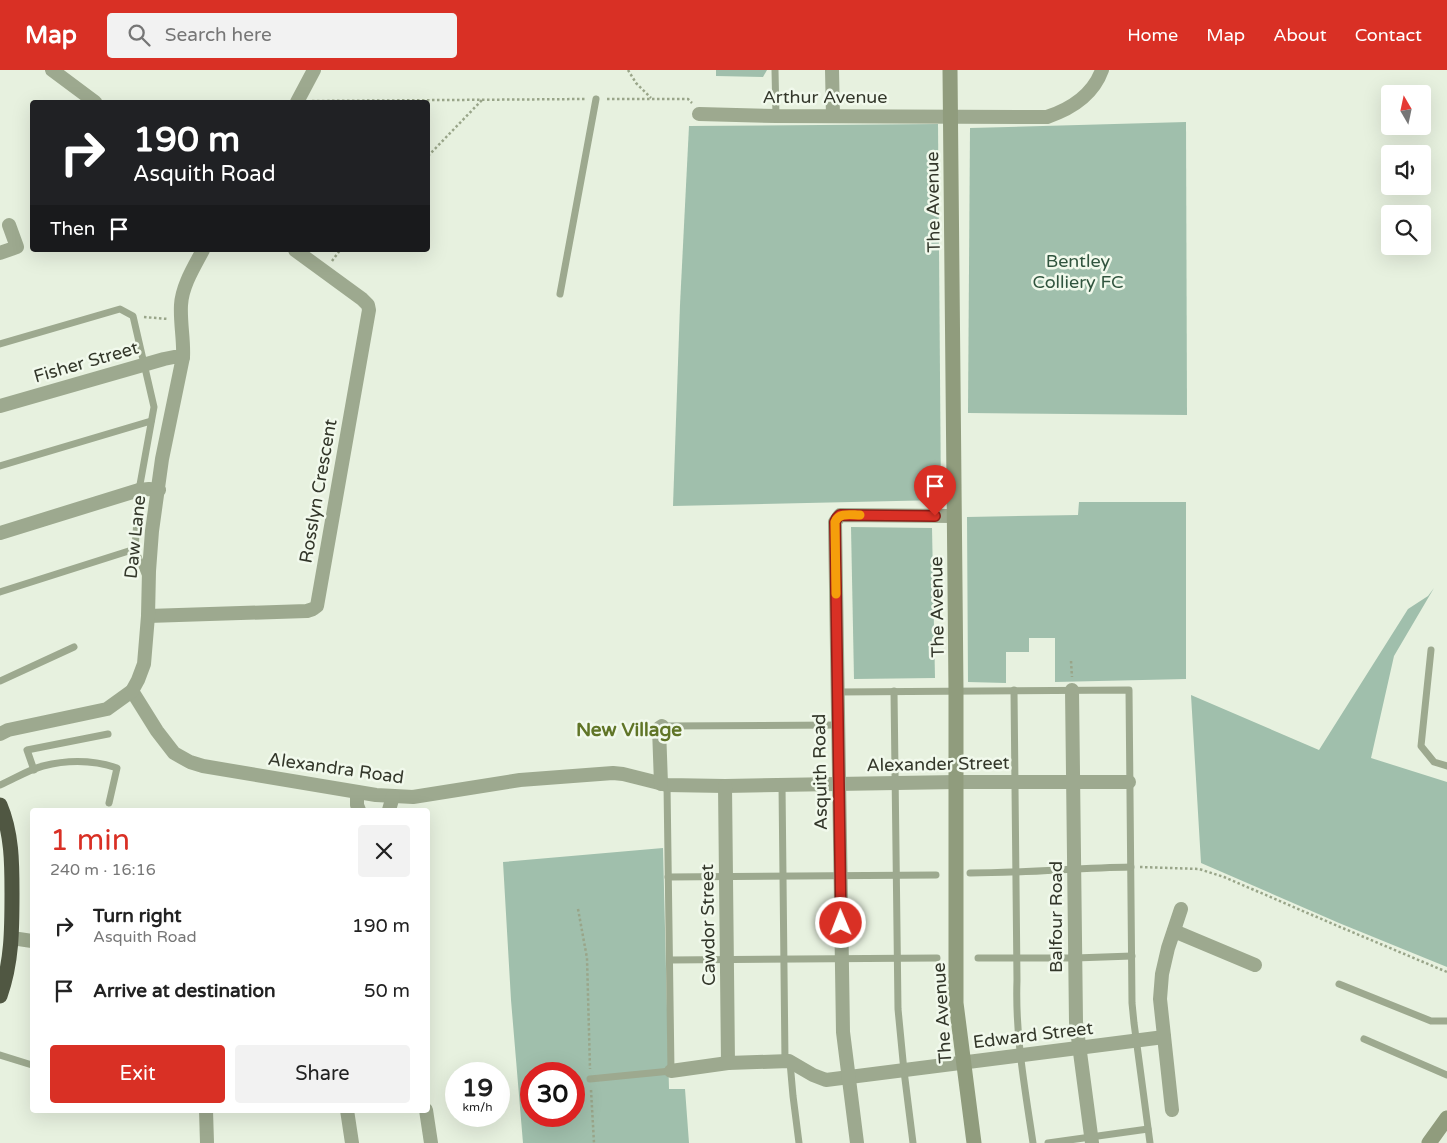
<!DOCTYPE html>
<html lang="en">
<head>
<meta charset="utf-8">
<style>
  :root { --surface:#fff; --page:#f2f2f2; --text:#222; --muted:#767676; --accent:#d93025 }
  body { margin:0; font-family:"Varela Round",sans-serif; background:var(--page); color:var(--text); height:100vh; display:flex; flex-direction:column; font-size:19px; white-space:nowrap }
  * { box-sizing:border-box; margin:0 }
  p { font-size:16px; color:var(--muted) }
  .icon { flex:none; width:28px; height:28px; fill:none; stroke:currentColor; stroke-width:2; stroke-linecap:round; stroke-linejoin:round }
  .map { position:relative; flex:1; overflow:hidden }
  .side { position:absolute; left:30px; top:738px; width:400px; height:305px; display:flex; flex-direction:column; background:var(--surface); border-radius:5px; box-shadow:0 5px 20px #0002 }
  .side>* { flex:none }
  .top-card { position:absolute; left:30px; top:30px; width:400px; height:152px; border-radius:5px; box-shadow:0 5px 20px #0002; background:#202124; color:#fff; overflow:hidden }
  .needle { width:32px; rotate:351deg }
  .fabs { position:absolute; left:1381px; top:15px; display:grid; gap:10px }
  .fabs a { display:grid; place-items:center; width:50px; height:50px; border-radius:5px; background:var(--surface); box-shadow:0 5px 20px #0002; font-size:25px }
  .speed { position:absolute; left:445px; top:992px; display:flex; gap:10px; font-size:25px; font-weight:700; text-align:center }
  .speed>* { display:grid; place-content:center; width:65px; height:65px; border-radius:50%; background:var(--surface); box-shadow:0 5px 20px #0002; line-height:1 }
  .speed small { font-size:12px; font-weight:400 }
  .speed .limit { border:8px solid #d22; background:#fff; color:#111 }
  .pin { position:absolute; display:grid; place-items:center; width:42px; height:42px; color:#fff; margin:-51px -21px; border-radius:50% 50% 50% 0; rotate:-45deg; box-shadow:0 0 5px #0007 }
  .pin .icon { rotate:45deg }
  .me { position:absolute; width:55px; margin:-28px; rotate:359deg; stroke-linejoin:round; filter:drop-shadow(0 0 4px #0008) }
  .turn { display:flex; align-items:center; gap:18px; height:105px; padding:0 20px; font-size:22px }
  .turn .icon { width:65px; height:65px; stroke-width:2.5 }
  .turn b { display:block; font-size:35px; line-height:42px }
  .then { display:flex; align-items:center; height:48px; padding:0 20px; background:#0003; gap:10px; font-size:19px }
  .round { display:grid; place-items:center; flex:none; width:52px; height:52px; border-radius:5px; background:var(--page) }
  .summary { display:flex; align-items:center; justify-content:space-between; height:85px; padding:0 20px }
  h1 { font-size:30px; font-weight:600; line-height:38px; color:var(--accent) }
  .button { display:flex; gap:10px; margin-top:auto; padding:10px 20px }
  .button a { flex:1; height:58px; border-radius:5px; background:var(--accent); color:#fff; font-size:20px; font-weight:600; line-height:58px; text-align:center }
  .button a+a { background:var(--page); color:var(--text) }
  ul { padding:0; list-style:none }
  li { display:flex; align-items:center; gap:15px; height:65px; padding:0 20px }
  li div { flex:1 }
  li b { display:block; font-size:19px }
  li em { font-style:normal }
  header { display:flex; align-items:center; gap:30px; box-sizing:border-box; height:70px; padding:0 25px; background:var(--accent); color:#fff }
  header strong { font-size:24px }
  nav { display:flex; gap:28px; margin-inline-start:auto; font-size:18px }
  .search { width:350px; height:45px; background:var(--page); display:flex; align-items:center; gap:12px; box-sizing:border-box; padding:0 18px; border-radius:5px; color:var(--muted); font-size:19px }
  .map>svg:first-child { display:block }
  .green { fill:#a0bfac; fill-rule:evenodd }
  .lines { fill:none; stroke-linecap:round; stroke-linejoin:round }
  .path { stroke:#99a589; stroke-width:2.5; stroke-dasharray:2.5 2.5; stroke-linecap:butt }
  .lane { stroke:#9da98f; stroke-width:7 }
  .street { stroke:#9da98f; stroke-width:14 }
  .secondary { stroke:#909c7d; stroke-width:15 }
  .highway { stroke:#505742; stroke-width:15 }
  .route-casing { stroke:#8d1f18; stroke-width:12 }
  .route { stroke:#d93025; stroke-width:9 }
  .slow { stroke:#f59e0b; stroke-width:9 }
  .labels { text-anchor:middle; stroke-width:5; stroke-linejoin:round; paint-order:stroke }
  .street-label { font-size:18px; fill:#33372a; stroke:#f1f9ec }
  .park-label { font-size:18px; fill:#30543e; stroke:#f1f9ec }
  .neighbourhood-label { font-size:19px; font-weight:bold; fill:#607527; stroke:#f1f9ec }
</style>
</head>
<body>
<header>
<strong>Map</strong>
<div class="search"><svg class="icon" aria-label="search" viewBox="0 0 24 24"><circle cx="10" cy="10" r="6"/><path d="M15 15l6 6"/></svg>Search here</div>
<nav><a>Home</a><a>Map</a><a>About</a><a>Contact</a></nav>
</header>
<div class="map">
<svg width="1447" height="1073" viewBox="0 0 1447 1073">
  <rect width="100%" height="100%" fill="#e7f1df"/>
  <g class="green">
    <path d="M 716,0 L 767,0 L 763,7 L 716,6 Z"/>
    <path d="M 1186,52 L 1187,345 L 968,343 L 970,58 Z"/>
    <path d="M 938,54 L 941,430 L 673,436 L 680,235 L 689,56 Z"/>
    <path d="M 1079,432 L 1186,432 L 1186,609 L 1055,612 L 1055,568 L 1029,568 L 1029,582 L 1006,582 L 1006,613 L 968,612 L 967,447 L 1078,445 Z"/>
    <path d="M 851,457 L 932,458 L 935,608 L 854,609 Z"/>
    <path d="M 1434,518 L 1394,586 L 1371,688 L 1447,712 L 1447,897 L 1339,853 L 1201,793 L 1191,625 L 1319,680 L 1408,539 L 1428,526 Z"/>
    <path d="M 663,778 L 669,1019 L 685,1019 L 689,1073 L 523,1073 L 511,930 L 503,792 ZM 531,1004 L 574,1004 L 574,1046 L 531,1046 Z"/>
  </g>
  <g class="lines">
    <g class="path">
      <path d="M 628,0 L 636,13 L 651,28"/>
      <path d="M 607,29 L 688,29 L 692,33"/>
      <path d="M 312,31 L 586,29"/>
      <path d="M 428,86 L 482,30"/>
      <path d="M 332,191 L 340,180"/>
      <path d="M 144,247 L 168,249"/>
      <path d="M 1071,591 L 1072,607"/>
      <path d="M 1140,797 L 1199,799 L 1224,807 L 1333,854 L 1447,902"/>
      <path d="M 578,839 L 587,888 L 590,999"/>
      <path d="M 591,1020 L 594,1073"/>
    </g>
    <g class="lane">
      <path d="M 775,0 L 776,46"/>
      <path d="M 560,224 L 596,29"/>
      <path d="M 0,274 L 120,239 L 133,246 L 154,337 L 139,420 L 135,479 L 0,522"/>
      <path d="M 0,396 L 151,351"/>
      <path d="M 135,479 L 145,504"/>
      <path d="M 1431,580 L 1421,676 L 1434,692 L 1447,696"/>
      <path d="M 0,611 L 74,577"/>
      <path d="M 1014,620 L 1017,910 C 1015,965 1025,1019 1033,1073"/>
      <path d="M 894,621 L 898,939 L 904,1001 L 913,1073"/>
      <path d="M 837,622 L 1129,620 L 1132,933 L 1134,953 L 1150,1073"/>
      <path d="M 662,656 L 838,655"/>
      <path d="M 34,700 L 27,680 L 108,664"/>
      <path d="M 0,715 C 14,709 28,700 43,696 C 67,690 93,690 117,698 L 109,733"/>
      <path d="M 782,715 L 785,991"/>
      <path d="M 970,803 C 1024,803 1077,798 1131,797"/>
      <path d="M 668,807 L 936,805"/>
      <path d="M 978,888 L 1075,888 L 1132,886"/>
      <path d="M 670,890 L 937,888"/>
      <path d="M 1339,914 L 1431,951 L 1447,951"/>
      <path d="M 1364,969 L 1447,1005"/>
      <path d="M 0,985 L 32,995"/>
      <path d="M 790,992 L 793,1026 L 799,1073"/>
      <path d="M 590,1009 L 671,1001 L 667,715"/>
      <path d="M 1048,1073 L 1148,1059"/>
    </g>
    <g class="street">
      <path d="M 52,0 L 95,32"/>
      <path d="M 832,0 L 833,46"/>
      <path d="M 297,32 L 314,0"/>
      <path d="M 699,44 L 776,46 L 1047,47 C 1071,39 1093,25 1102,0"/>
      <path d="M 0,183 L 17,177 L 9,155"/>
      <path d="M 0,336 L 164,289 L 174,287 L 183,287"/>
      <path d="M 0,463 L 139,420 L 149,419 L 159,420"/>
      <path d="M 148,546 L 307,541 L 313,539 L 317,536 L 369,240 L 368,235 L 362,229 L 295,180"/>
      <path d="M 1072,620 L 1076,952 L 1092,1073"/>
      <path d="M 132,621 L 157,661 L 174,683 L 190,692 L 203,696 L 376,725 L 413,727 L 520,710 L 613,703 L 623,704 L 667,715 L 725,716 L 956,712 L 1129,712"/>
      <path d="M 0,664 L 8,660 L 107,639 L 132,621 L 138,610 L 144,594 L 148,546 L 149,501 L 152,461 L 162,389 L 183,287 C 184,270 180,253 181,235 C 182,216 194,197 203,180"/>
      <path d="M 661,714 L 659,658 L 662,656"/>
      <path d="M 725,716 L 728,993"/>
      <path d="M 357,722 L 357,735 L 359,740"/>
      <path d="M 389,740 L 393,726"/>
      <path d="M 1174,861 L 1255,895"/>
      <path d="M 12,868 L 32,871"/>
      <path d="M 671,1001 L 728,993 L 789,991 L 813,1005 L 826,1010 L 1164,967"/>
      <path d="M 206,1040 L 207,1073"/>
      <path d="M 347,1040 L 352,1073"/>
      <path d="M 426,1040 L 431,1073"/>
      <path d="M 1172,1040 L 1160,929 L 1162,904 L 1168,878 L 1181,839"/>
      <path d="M 857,1073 L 843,962 L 835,452 L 840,445 L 954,446"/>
    </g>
    <g class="secondary">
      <path d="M 950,0 L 956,620 L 956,933 L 974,1073"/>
      <path d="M 1429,1073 L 1447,1048"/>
    </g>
    <path class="highway" d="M 0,735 C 12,763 12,794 12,823 C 12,859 12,892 0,926"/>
  </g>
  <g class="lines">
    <defs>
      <path id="route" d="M 841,853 L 835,452 L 837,448 L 840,445 L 935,446"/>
    </defs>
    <use href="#route" class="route-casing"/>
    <use href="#route" class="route"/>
    <path class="slow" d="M 836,524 L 835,452 C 839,442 851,445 860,445"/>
  </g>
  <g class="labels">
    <g class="street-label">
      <text x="825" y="33">Arthur Avenue</text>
      <text transform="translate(933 132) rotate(-91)" y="6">The Avenue</text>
      <text transform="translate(86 292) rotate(-16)" y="6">Fisher Street</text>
      <text transform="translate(318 421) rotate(-80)" y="6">Rosslyn Crescent</text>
      <text transform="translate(135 467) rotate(-84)" y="6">Daw Lane</text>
      <text transform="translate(937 537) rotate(-91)" y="6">The Avenue</text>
      <text transform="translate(938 694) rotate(-1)" y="6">Alexander Street</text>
      <text transform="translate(336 698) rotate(8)" y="6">Alexandra Road</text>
      <text transform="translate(820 702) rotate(-91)" y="6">Asquith Road</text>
      <text transform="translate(1056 847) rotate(-90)" y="6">Balfour Road</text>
      <text transform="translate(708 855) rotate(-91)" y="6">Cawdor Street</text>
      <text transform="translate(942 943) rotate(-94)" y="6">The Avenue</text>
      <text transform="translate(1033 965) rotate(-7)" y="6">Edward Street</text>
    </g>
    <g class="park-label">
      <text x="1078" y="197">Bentley<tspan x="1078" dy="21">Colliery FC</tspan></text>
    </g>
    <g class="neighbourhood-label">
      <text x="629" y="666">New Village</text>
    </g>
  </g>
</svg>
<div class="fabs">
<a><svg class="needle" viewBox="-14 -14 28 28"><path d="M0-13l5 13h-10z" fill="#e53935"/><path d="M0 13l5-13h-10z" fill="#767676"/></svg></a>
<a><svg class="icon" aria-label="sound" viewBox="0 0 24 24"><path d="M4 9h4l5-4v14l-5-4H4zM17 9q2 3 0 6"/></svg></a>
<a><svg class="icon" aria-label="search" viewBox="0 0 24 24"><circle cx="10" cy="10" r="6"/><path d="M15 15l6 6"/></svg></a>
</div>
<div class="speed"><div>19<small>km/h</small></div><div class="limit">30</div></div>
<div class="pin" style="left:935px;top:446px;background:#d93025"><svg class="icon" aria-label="arrive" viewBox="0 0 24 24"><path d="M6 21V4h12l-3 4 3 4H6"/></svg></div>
<svg class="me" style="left:841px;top:853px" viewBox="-20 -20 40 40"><circle r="17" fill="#d93025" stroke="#fff" stroke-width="3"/><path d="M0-11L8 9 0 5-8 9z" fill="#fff"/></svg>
<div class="top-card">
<div class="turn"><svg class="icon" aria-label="right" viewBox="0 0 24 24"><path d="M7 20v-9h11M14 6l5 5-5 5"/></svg><div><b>190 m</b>Asquith Road</div></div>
<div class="then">Then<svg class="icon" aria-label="arrive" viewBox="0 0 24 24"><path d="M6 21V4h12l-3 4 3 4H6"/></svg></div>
</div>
<section class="side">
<div class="summary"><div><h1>1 min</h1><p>240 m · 16:16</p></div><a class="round"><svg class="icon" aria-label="close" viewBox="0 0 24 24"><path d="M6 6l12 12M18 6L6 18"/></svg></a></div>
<ul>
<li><svg class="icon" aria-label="right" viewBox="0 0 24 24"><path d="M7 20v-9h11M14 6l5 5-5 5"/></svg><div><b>Turn right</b><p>Asquith Road</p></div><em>190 m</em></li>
<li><svg class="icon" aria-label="arrive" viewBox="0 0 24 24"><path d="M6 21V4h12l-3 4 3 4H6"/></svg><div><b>Arrive at destination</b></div><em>50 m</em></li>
</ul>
<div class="button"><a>Exit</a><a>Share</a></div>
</section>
</div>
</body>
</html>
